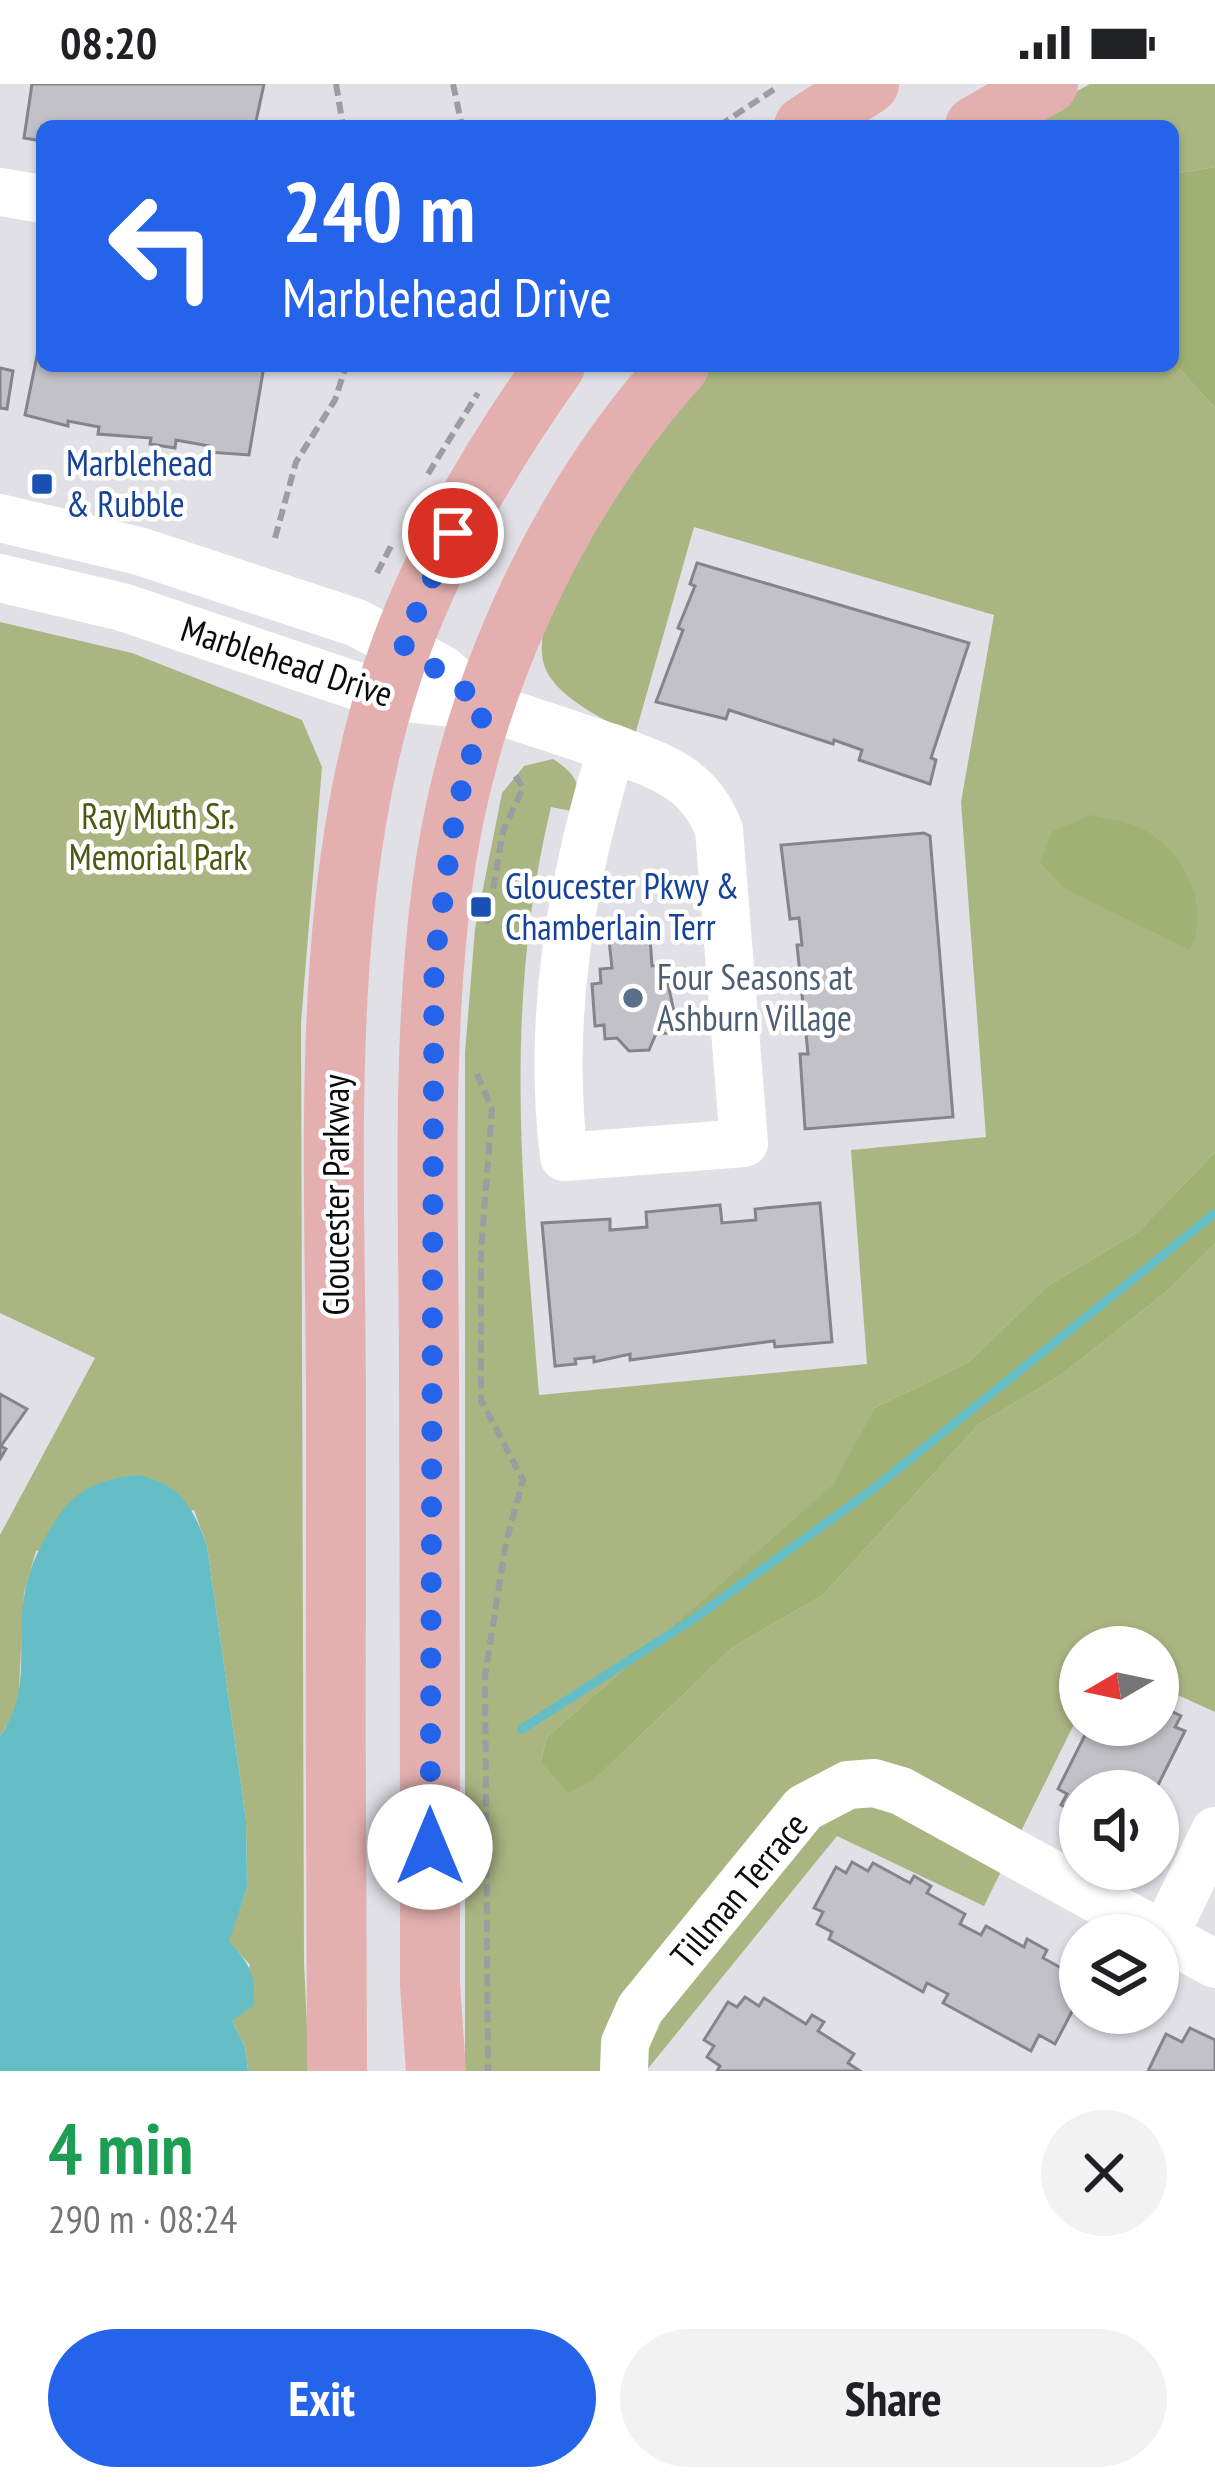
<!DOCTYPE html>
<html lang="en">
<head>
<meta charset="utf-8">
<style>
  :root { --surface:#fff; --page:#f2f2f2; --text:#202124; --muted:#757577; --accent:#2563eb }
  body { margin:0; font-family:"PT Sans Narrow",sans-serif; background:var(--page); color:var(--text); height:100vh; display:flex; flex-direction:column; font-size:45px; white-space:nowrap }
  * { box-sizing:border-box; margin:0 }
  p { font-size:39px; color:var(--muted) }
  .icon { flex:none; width:66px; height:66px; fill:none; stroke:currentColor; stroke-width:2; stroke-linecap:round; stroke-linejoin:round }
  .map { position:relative; height:1987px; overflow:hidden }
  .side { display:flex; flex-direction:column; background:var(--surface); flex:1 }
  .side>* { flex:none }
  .guide { position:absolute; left:36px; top:36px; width:1143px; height:252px; border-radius:18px; box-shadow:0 3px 9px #0004; background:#2563eb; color:#fff; overflow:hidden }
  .needle { width:78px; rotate:261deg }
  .fabs { position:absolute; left:1059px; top:1542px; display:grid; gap:24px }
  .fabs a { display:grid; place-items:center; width:120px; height:120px; border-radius:50%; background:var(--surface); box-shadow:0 3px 9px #0004; font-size:60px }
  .pin { position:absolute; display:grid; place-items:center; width:102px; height:102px; color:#fff; margin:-51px; border:6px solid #fff; border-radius:50%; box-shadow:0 3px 12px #0007 }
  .me { position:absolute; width:132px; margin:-66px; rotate:0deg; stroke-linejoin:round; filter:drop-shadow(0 0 9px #0008) }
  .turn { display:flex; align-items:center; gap:42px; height:252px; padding:0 48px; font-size:54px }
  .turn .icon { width:156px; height:156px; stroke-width:2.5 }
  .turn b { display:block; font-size:84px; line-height:102px }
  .round { display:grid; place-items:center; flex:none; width:126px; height:126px; border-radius:63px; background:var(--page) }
  .overview { display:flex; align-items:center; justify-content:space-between; height:204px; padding:0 48px }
  h1 { font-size:72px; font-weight:600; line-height:90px; color:#1e9e55 }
  .primary-button { display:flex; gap:24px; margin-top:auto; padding:24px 48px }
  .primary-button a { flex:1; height:138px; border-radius:72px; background:var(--accent); color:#fff; font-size:48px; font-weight:600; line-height:138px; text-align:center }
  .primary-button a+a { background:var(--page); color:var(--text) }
  .status { display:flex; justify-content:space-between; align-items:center; height:84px; padding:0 60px; background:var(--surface); direction:ltr }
  .status svg { height:33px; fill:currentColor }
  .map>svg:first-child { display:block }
  .green { fill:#a9b682 }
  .forest { fill:#a1b173 }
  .water { fill:#65bec5 }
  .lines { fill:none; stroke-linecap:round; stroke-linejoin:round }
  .stream { stroke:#65bec5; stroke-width:9 }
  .building { fill:#c2c1c7; stroke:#85848a; stroke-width:3 }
  .path { stroke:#9c9ca1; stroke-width:6; stroke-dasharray:12 6; stroke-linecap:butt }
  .minor { stroke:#fff; stroke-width:48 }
  .major { stroke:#e3b0af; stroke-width:60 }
  .route { stroke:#2563eb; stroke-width:21; stroke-dasharray:0 37.8 }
  .transit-dot { fill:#1a4fb4; stroke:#fff; stroke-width:4.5 }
  .service-dot { fill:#5c6f8a; stroke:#fff; stroke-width:4.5 }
  .labels { text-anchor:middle; stroke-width:9; stroke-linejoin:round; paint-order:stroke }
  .transit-label { font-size:36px; fill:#164399; stroke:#fff; text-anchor:start }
  .street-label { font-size:36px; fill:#0b0b0d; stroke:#fff }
  .park-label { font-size:36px; fill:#4b5913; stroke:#fff }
  .service-label { font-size:36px; fill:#4e5e75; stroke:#fff; text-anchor:start }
</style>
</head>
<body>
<div class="status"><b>08:20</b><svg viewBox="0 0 49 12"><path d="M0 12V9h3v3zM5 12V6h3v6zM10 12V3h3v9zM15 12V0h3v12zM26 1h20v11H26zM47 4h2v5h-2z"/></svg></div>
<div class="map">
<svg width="1215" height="1987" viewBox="0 0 1215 1987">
  <rect width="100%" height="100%" fill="#e1e0e7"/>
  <g class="green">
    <path d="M 1090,0 L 1215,0 L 1215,83 L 1173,90 L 1173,42 L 1013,42 Z"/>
    <path d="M 1173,278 L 1215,324 L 1215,1068 L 1138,1148 L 1046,1203 L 969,1278 L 874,1324 L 835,1400 L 547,1653 L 541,1677 L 595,1695 L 733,1563 L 823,1511 L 979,1340 L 1061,1291 L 1166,1208 L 1215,1160 L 1215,1628 L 1158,1602 L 1158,1563 L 1080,1563 L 1080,1628 L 984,1822 L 837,1752 L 646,1987 L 465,1987 L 465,969 L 475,845 L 502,709 L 524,682 L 553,675 C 577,691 581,699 576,728 L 551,723 C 502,926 523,1106 539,1311 L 867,1280 L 851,1066 L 986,1053 L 961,718 L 994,531 L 694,443 L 635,651 C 607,637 560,616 546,586 C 515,520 663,340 704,282 Z"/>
    <path d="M 0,538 L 132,569 L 302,636 L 322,683 L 301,938 L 304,1878 L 309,1987 L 248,1987 L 245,1963 L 232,1937 L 250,1881 L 228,1857 L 247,1804 L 246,1736 L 207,1462 L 194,1426 L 36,1467 L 24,1509 L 18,1624 L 0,1652 L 0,1451 L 95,1274 L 0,1229 Z"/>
  </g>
  <g class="forest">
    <path d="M 1215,83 L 1215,324 L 1173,278 L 1173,90 Z"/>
    <path d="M 1091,731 C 1106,735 1124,737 1139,743 C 1182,763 1212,821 1190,866 L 1064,804 L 1040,778 L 1053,747 Z"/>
    <path d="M 1215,1068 L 1215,1160 L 1166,1208 L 1061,1291 L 979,1340 L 823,1511 L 733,1563 L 595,1695 L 568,1709 L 541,1677 L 547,1653 L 834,1400 L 874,1324 L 969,1278 L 1046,1203 L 1138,1148 Z"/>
  </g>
  <path class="water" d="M 139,1391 C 181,1401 193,1423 207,1462 L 246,1736 L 247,1804 L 229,1857 C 249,1880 257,1890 253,1922 L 232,1937 L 245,1963 L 248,1987 L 0,1987 L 0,1652 C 33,1608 15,1558 25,1507 C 30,1482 40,1461 54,1439 C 74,1406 101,1394 139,1391 Z"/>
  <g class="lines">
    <path class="stream" d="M 522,1645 L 692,1536 L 873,1405 L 1215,1129"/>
  </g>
  <g class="building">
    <path d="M 32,0 L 264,0 L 255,42 L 42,42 L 42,57 L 24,54 Z"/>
    <path d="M 42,247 L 42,282 L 264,282 L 249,371 L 207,368 L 209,362 L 176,356 L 175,364 L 150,360 L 151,354 L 98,350 L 99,343 L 68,337 L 68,342 L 25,331 Z"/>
    <path d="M 0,284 L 13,287 L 7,325 L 0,324 Z"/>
    <path d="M 697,479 L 969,559 L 931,674 L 936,676 L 930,700 L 859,676 L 862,666 L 834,656 L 833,660 L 729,626 L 726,635 L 656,618 L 683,546 L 678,544 L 695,502 L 690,500 Z"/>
    <path d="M 924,749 L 930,752 L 953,1033 L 805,1045 L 800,970 L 808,970 L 797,861 L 802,861 L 799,834 L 790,835 L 781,761 Z"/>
    <path d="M 650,853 L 652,882 L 664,881 L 674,928 L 668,928 L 669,949 L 656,950 L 649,966 L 629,967 L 617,954 L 605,955 L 604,941 L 595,942 L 592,900 L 601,899 L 600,885 L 612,884 L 609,856 Z"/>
    <path d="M 820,1119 L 832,1258 L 775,1263 L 774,1257 L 630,1276 L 630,1270 L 594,1278 L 594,1273 L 575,1275 L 576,1280 L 555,1282 L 542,1139 L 610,1135 L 610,1146 L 647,1143 L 646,1128 L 720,1121 L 722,1139 L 756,1136 L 755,1125 Z"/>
    <path d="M 0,1310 L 27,1325 L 1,1362 L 6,1365 L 0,1375 Z"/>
    <path d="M 1158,1621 L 1181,1632 L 1175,1643 L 1185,1647 L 1155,1707 L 1080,1707 L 1080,1731 L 1061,1721 L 1067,1710 L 1058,1705 L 1090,1641 L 1158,1641 Z"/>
    <path d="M 852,1778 L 868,1787 L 873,1779 L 910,1799 L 914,1792 L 931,1802 L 927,1809 L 965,1830 L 960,1840 L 981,1851 L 986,1842 L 1024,1863 L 1027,1855 L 1047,1866 L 1043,1874 L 1074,1891 L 1065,1906 L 1079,1914 L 1055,1960 L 1039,1951 L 1031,1967 L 943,1919 L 948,1910 L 927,1899 L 923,1908 L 829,1855 L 832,1848 L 817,1840 L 823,1828 L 814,1824 L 836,1783 L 846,1789 Z"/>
    <path d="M 745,1913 L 759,1922 L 764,1914 L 806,1940 L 812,1931 L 824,1938 L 818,1947 L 854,1970 L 848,1979 L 860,1987 L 717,1987 L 720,1982 L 707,1973 L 714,1962 L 704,1956 L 728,1918 L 737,1923 Z"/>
    <path d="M 1190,1944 L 1215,1956 L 1215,1987 L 1148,1987 L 1166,1950 L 1182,1958 Z"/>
  </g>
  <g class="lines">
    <g class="path">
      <path d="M 336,0 L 343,42"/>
      <path d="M 453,0 L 462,42"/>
      <path d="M 719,42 L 776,4"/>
      <path d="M 428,390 L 478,309"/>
      <path d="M 275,454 L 296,378 L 335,316 L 346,282"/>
      <path d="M 377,489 L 392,460"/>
      <path d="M 487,840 L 503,747 L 523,704 L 515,691"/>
      <path d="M 477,990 L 492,1025 L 481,1168 L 481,1316 L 523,1396 L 506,1458 L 485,1592 L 488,1987"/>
    </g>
    <g class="minor">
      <path d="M 0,108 L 42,115"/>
      <path d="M 0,434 L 139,467 L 357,539 L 442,585 L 485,622"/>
      <path d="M 0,494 L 122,523 L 386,612 L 485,622 L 612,664"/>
      <path d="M 612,664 C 661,683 699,693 719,746 L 744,1059 L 564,1073 C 547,933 571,798 612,664 Z"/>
      <path d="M 1164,1852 L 1215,1747"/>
      <path d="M 624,1987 L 625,1959 L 640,1925 L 804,1724 L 848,1701 L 874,1699 L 901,1707 L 1215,1880"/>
    </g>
    <g class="major">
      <path d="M 804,42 L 869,0"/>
      <path d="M 975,42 L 1048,0"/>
      <path d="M 337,1987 C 335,1766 336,1545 336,1324 C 336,1077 315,795 402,560 C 439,460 494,368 555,282"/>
      <path d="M 436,1987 L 430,1901 C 430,1698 430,1496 429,1293 C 429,1131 421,965 442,804 C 466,617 552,422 679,282"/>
    </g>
  </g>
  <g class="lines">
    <path class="route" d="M 430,1763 L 434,880 L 456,725 L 485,622 L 402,560 L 453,449"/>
  </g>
  <g class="transit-dot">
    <rect x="30" y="388" width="24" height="24" rx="6"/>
    <rect x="469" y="811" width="24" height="24" rx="6"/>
  </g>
  <circle class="service-dot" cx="633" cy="914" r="12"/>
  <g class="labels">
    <g class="transit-label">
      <text x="66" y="392">Marblehead<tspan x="66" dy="41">&amp; Rubble</tspan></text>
      <text x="505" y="815">Gloucester Pkwy &amp;<tspan x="505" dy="41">Chamberlain Terr</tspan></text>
    </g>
    <g class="street-label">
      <text transform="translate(287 577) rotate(18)" y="13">Marblehead Drive</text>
      <text transform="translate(336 1111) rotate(-90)" y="13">Gloucester Parkway</text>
      <text transform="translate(739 1806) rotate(-50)" y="13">Tillman Terrace</text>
    </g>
    <g class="park-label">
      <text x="158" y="745">Ray Muth Sr.<tspan x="158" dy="41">Memorial Park</tspan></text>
    </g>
    <g class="service-label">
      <text x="657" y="906">Four Seasons at<tspan x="657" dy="41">Ashburn Village</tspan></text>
    </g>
  </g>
</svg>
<div class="fabs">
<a><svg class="needle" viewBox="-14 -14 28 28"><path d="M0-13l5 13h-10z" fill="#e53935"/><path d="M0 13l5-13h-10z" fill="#757577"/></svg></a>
<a><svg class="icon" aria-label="sound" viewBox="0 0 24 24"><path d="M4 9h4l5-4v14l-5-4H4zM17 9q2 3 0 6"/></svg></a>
<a><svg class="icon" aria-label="layers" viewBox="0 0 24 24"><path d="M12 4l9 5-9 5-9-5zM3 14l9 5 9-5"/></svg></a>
</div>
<div class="pin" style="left:453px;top:449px;background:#d93025"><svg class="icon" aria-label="arrive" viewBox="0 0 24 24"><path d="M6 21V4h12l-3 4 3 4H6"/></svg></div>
<svg class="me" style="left:430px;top:1763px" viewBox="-20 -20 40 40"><circle r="19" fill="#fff"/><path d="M0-13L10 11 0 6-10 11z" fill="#2563eb"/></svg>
<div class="guide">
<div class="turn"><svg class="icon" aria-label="left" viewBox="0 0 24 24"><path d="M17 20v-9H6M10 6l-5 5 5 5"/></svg><div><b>240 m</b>Marblehead Drive</div></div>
</div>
</div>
<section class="side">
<div class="overview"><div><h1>4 min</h1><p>290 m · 08:24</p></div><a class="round"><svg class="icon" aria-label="close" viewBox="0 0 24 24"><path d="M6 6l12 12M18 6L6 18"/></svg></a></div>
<div class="primary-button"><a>Exit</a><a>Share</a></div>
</section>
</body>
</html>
